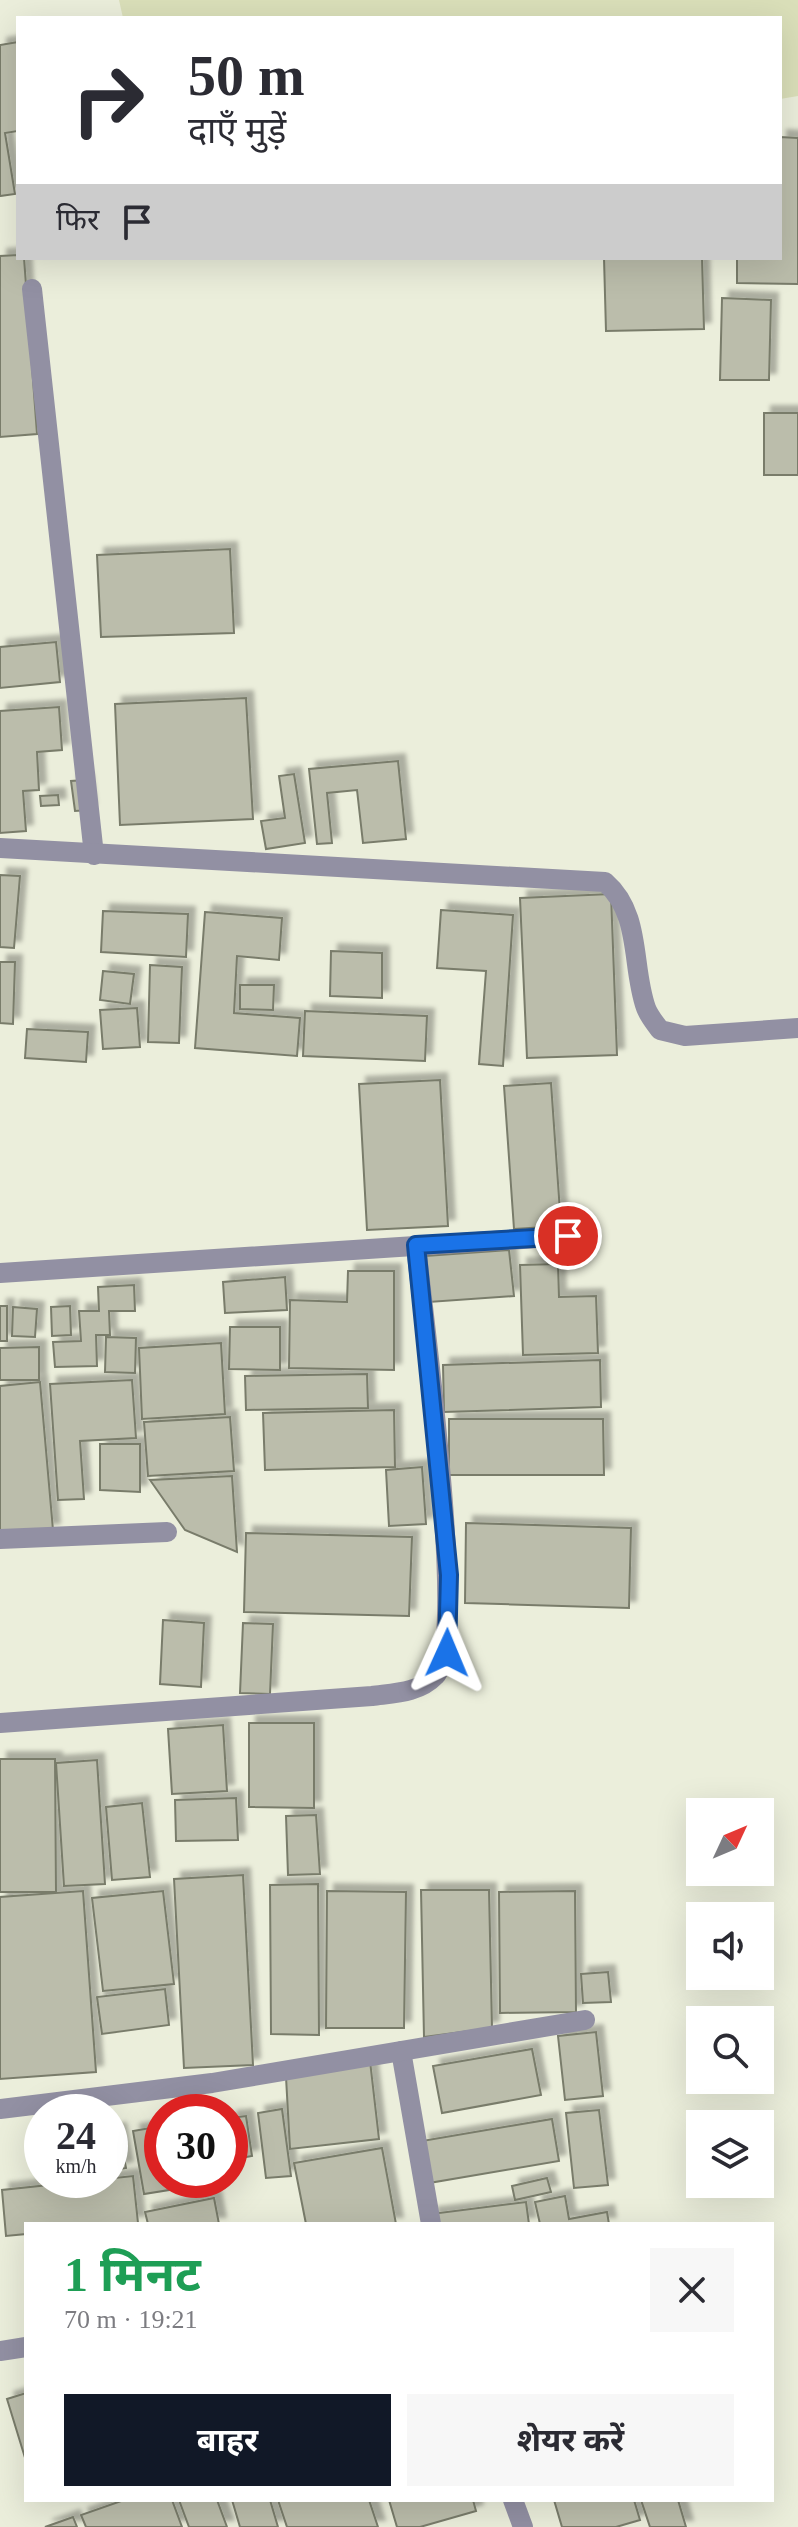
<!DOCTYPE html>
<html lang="hi">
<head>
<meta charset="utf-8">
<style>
  :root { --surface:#fff; --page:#f7f7f7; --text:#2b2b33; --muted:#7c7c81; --accent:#111827 }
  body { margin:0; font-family:"Times New Roman","Noto Sans Devanagari",serif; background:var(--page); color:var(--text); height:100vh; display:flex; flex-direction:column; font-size:30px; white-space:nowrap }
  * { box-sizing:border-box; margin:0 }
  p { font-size:26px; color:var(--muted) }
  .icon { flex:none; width:44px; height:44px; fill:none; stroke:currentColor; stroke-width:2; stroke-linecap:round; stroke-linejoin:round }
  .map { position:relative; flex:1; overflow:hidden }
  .details { position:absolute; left:24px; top:2222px; width:750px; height:280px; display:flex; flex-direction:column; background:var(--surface); border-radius:0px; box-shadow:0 8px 32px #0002 }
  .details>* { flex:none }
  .hud { position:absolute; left:16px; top:16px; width:766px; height:244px; border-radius:0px; box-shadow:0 8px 32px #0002; background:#fff; color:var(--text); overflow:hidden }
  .needle { width:52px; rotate:46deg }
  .controls { position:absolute; left:686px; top:1798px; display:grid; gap:16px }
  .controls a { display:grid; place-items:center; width:88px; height:88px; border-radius:0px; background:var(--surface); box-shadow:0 8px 32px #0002; font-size:40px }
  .speed { position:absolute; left:24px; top:2094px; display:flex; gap:16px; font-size:40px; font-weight:700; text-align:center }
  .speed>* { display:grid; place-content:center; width:104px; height:104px; border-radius:50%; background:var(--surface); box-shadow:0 8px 32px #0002; line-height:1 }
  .speed small { font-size:20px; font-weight:400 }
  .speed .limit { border:12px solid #d22; background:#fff; color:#111 }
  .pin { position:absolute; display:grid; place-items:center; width:68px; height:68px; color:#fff; margin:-34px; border:4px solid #fff; border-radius:50%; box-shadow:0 2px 8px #0007 }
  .me { position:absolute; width:88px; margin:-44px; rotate:1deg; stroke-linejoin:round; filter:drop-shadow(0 0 6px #0008) }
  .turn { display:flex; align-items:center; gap:28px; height:168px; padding:0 40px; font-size:36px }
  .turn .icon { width:104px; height:104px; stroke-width:2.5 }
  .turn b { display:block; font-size:56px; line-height:68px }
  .then { display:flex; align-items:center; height:76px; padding:0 40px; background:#0003; gap:16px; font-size:30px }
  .round { display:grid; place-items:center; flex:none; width:84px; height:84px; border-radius:0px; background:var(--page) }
  .summary { display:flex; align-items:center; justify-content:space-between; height:136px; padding:0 40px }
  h1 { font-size:48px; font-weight:700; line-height:60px; color:#1e9e55 }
  .action { display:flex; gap:16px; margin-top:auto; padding:16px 40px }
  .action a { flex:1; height:92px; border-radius:0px; background:var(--accent); color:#fff; font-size:32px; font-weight:700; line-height:92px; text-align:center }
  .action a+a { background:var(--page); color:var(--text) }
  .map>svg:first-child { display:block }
  .green { fill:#dadfb9 }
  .building { fill:#bbbdab; stroke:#797c6b; stroke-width:2; filter:url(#shadow) }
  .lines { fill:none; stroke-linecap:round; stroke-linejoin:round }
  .minor { stroke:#9290a3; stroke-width:20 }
  .route-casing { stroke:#114b97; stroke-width:20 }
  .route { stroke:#1a73e8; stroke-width:14 }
</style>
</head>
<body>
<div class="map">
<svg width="798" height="2527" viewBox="0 0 798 2527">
  <defs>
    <filter id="shadow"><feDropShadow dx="7" dy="-7" stdDeviation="2" flood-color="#0004"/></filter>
  </defs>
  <rect width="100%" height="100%" fill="#ebeedb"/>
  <path class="green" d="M 119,0 L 798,0 L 798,96 L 780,99 L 780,18 L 123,18 Z"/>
  <g class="building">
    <path d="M 18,42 L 18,131 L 5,133 L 15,194 L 0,196 L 0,45 Z"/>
    <path d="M 780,137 L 798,138 L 798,284 L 737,283 L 737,258 L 780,258 Z"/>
    <path d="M 18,255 L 24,258 L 37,434 L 0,437 L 0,256 Z"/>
    <path d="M 604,258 L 702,258 L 704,329 L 606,331 Z"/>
    <path d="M 722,298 L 771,300 L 769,380 L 720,380 Z"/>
    <rect x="764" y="413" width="34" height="62"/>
    <path d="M 230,549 L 234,633 L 101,637 L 97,555 Z"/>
    <path d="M 56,642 L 60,682 L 0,688 L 0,647 Z"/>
    <path d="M 246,698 L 253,819 L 120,825 L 115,704 Z"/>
    <path d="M 59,707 L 62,750 L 37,752 L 39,790 L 23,791 L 26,831 L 0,833 L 0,711 Z"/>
    <path d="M 398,761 L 406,839 L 363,843 L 357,790 L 327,793 L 332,843 L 317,844 L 309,769 Z"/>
    <path d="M 294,774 L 305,843 L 266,849 L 261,821 L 285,818 L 279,776 Z"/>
    <path d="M 85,780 L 89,810 L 75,811 L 71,781 Z"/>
    <path d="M 58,795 L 59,805 L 41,806 L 40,796 Z"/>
    <path d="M 0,875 L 20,876 L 14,948 L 0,947 Z"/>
    <path d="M 611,894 L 617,1055 L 527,1058 L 520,898 Z"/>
    <path d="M 441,910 L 513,915 L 503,1066 L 479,1064 L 486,971 L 437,968 Z"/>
    <path d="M 103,911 L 188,914 L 186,957 L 101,952 Z"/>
    <path d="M 205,912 L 282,918 L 279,960 L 237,956 L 234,1013 L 300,1018 L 297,1056 L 195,1048 Z"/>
    <path d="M 331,951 L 382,953 L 382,998 L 330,996 Z"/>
    <path d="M 0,962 L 15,962 L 13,1024 L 0,1023 Z"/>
    <path d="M 150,965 L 182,967 L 179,1043 L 148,1042 Z"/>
    <path d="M 103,971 L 134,974 L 130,1004 L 100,1000 Z"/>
    <path d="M 240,985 L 274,985 L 273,1010 L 240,1009 Z"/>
    <path d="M 137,1008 L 140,1047 L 103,1049 L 100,1010 Z"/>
    <path d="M 305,1011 L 427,1016 L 425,1061 L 303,1056 Z"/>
    <path d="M 27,1029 L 88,1032 L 86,1062 L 25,1058 Z"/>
    <path d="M 440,1080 L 448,1226 L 367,1230 L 359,1084 Z"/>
    <path d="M 551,1083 L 561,1226 L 514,1229 L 504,1086 Z"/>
    <path d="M 509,1250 L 514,1296 L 429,1302 L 425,1256 Z"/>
    <path d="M 558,1264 L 559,1297 L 596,1296 L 598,1353 L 523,1355 L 520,1265 Z"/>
    <path d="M 348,1271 L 394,1271 L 394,1370 L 289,1368 L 290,1300 L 347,1302 Z"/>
    <path d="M 285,1277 L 287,1310 L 225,1313 L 223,1282 Z"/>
    <path d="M 134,1285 L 135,1311 L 109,1311 L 110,1335 L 96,1335 L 97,1366 L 55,1367 L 53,1342 L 81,1341 L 79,1311 L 99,1311 L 98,1287 Z"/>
    <rect x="0" y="1306" width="7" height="35"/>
    <path d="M 70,1306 L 71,1335 L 52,1336 L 51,1307 Z"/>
    <path d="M 13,1307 L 37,1309 L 35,1337 L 12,1336 Z"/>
    <path d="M 230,1327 L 280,1327 L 280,1370 L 229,1369 Z"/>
    <path d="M 106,1337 L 136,1338 L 135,1373 L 105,1372 Z"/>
    <path d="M 221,1343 L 225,1414 L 142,1419 L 139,1348 Z"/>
    <path d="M 39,1347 L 39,1380 L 0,1380 L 0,1348 Z"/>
    <path d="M 600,1360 L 601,1407 L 444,1412 L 443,1365 Z"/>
    <path d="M 367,1374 L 368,1408 L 246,1410 L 245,1376 Z"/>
    <path d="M 132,1380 L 136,1438 L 80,1441 L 84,1499 L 58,1500 L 50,1384 Z"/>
    <path d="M 40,1382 L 53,1530 L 0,1534 L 0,1386 Z"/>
    <path d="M 394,1410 L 395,1467 L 265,1470 L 263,1413 Z"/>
    <path d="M 230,1417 L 234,1471 L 148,1476 L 144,1422 Z"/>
    <path d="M 449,1419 L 603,1419 L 604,1475 L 449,1475 Z"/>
    <path d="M 100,1444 L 140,1444 L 140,1492 L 100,1490 Z"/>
    <path d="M 422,1467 L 426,1524 L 389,1526 L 386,1470 Z"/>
    <path d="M 232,1476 L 237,1552 L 185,1530 L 150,1480 Z"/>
    <path d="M 466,1523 L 631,1528 L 629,1608 L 465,1603 Z"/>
    <path d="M 246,1533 L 412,1537 L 409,1616 L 244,1612 Z"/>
    <path d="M 163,1620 L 204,1623 L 201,1687 L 160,1684 Z"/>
    <path d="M 243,1623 L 273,1624 L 270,1694 L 240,1693 Z"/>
    <path d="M 249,1723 L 314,1723 L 314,1808 L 249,1807 Z"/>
    <path d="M 223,1725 L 227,1791 L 172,1794 L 168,1729 Z"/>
    <path d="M 0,1759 L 55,1759 L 56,1892 L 0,1892 Z"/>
    <path d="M 97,1760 L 105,1884 L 64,1886 L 56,1763 Z"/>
    <path d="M 236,1798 L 238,1840 L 176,1841 L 175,1800 Z"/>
    <path d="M 142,1803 L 150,1877 L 112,1880 L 106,1807 Z"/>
    <path d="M 316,1815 L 320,1874 L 288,1875 L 286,1816 Z"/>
    <path d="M 243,1875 L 253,2065 L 184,2068 L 174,1879 Z"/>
    <path d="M 318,1884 L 319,2035 L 271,2034 L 270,1885 Z"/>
    <path d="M 421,1890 L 489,1890 L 492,2028 L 424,2037 Z"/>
    <path d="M 83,1891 L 96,2072 L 0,2079 L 0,1897 Z"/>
    <path d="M 163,1891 L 174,1984 L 103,1991 L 92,1898 Z"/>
    <path d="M 327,1891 L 406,1892 L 404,2028 L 326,2028 Z"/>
    <path d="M 575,1891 L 576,2012 L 500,2013 L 499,1892 Z"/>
    <path d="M 608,1972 L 611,2002 L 583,2003 L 581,1974 Z"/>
    <path d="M 165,1989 L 169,2025 L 102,2034 L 97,1997 Z"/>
    <path d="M 596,2032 L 603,2096 L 565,2100 L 558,2036 Z"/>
    <path d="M 532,2049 L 541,2095 L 442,2113 L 433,2066 Z"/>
    <path d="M 370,2061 L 379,2139 L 290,2149 L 286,2077 Z"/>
    <path d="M 282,2109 L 291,2176 L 266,2178 L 258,2113 Z"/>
    <path d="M 599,2110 L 608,2185 L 574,2188 L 566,2113 Z"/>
    <path d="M 246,2116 L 252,2156 L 230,2160 L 230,2118 Z"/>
    <path d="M 552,2119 L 559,2161 L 429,2183 L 422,2141 Z"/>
    <path d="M 162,2126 L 162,2180 L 213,2183 L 144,2194 L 133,2131 Z"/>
    <path d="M 119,2130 L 126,2168 L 110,2171 L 110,2131 Z"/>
    <path d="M 382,2148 L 396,2224 L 306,2224 L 294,2163 Z"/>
    <path d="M 133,2176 L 138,2223 L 26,2224 L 26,2234 L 6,2236 L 2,2190 Z"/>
    <path d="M 547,2178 L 551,2192 L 515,2200 L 512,2186 Z"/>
    <path d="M 565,2196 L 569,2219 L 607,2212 L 609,2224 L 540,2224 L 535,2202 Z"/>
    <path d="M 214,2198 L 219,2224 L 148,2224 L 145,2212 Z"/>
    <path d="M 526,2202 L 529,2224 L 432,2224 L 431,2214 Z"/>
    <path d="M 26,2393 L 26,2461 L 7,2399 Z"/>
    <path d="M 124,2500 L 172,2500 L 182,2527 L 86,2527 L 81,2515 Z"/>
    <path d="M 179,2500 L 217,2500 L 227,2527 L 189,2527 Z"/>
    <path d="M 232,2500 L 270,2500 L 278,2527 L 240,2527 Z"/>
    <path d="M 278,2500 L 369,2500 L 378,2527 L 287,2527 Z"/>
    <path d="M 389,2500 L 473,2500 L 476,2511 L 420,2527 L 397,2527 Z"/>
    <path d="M 554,2500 L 634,2500 L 640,2520 L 616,2527 L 562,2527 Z"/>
    <path d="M 641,2500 L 678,2500 L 686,2527 L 650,2527 Z"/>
    <path d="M 73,2517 L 77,2527 L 45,2527 Z"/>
  </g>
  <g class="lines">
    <g class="minor">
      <path d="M 32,289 L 94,855"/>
      <path d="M 0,848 L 605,882 C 642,914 631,966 646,1008 C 649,1016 655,1023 660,1030 L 685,1036 L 798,1028"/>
      <path d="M 0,1273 L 568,1236"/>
      <path d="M 0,1539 L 167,1532"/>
      <path d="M 0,1723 L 372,1696 C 394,1693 419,1693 435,1676 C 469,1643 422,1309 416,1245"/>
      <path d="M 401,2051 L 431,2224"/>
      <path d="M 0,2109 L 212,2083 L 585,2020"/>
      <path d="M 0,2351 L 26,2347"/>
      <path d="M 513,2500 L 523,2527"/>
    </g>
  </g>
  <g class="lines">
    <defs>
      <path id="route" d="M 447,1653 L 449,1575 L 416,1245 L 568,1236"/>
    </defs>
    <use href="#route" class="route-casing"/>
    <use href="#route" class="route"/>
  </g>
</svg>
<div class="controls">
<a><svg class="needle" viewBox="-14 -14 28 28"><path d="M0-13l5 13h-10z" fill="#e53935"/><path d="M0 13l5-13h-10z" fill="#7c7c81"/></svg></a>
<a><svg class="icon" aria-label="sound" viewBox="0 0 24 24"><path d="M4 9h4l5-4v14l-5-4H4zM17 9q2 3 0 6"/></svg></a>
<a><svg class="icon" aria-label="search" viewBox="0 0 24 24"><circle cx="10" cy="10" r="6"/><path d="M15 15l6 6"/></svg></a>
<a><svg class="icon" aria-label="layers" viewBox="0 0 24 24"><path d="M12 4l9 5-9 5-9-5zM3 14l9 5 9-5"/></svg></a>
</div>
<div class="speed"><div>24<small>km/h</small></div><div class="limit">30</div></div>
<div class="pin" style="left:568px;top:1236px;background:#d93025"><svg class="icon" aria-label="arrive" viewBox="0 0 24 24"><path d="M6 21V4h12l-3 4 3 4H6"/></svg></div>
<svg class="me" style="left:447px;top:1653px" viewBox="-20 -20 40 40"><path d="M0-17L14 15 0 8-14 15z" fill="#1a73e8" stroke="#fff" stroke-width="4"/></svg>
<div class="hud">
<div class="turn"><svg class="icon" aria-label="right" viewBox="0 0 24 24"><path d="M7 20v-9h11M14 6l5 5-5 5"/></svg><div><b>50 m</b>दाएँ मुड़ें</div></div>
<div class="then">फिर<svg class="icon" aria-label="arrive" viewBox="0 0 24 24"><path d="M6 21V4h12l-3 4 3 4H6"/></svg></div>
</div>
<section class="details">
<div class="summary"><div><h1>1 मिनट</h1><p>70 m · 19:21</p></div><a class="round"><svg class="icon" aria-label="close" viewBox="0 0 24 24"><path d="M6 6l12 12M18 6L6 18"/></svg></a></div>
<div class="action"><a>बाहर</a><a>शेयर करें</a></div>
</section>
</div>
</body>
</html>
